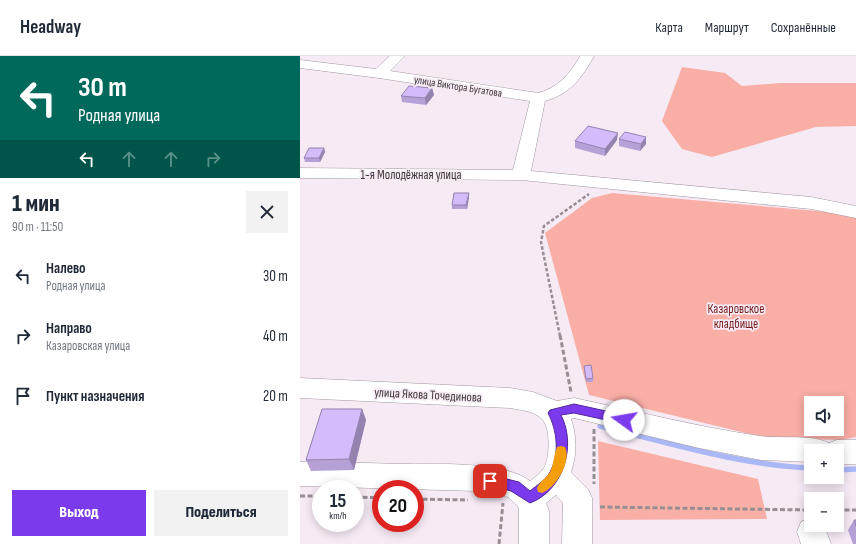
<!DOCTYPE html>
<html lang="ru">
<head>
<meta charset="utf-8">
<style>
  :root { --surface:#fff; --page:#f2f2f3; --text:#1f2937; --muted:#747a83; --line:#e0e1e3; --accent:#7c3aed }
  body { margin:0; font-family:"Sofia Sans Condensed",sans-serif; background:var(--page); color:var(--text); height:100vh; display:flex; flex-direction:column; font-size:15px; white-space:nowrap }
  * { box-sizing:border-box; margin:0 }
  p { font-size:13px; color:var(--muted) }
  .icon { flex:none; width:22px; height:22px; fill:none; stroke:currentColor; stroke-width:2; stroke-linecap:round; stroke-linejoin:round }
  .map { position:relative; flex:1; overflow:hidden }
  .side { display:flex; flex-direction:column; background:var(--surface); width:300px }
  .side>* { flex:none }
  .banner { background:#00695c; color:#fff; overflow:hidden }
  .tools { position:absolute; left:504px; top:340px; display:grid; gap:8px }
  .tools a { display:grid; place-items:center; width:40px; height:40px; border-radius:0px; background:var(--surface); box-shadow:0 2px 10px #0003; font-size:20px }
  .speed { position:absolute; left:12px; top:424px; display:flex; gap:8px; font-size:20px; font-weight:700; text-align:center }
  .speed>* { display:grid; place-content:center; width:52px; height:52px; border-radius:50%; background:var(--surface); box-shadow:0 2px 10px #0003; line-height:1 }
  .speed small { font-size:10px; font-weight:400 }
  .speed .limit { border:6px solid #d22; background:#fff; color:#111 }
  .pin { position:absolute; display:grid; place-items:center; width:34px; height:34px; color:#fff; margin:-17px; border-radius:8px; box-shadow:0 2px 6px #0006 }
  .me { position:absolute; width:44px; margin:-22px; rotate:283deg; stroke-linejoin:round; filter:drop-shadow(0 0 3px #0008) }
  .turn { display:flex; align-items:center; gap:14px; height:84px; padding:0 12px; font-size:18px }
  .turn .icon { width:52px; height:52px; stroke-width:2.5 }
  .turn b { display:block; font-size:28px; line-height:34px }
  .lanes { display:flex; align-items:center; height:38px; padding:0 12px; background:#0003; justify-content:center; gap:20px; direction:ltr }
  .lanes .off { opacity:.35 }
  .round { display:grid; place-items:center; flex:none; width:42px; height:42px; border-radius:0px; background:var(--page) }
  .summary { display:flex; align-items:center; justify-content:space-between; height:68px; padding:0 12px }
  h1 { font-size:24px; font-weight:800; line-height:30px }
  .cta { display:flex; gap:8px; margin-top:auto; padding:8px 12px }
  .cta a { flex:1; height:46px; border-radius:0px; background:var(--accent); color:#fff; font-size:16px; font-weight:800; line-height:46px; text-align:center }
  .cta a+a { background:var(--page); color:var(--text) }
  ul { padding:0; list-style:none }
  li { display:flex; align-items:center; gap:12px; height:60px; padding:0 12px }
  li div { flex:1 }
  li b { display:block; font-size:15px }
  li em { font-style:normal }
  header { display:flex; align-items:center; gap:24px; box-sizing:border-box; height:56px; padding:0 20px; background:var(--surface); border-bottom:1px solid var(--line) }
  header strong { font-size:19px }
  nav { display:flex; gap:22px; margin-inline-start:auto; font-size:14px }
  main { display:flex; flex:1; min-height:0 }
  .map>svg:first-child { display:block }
  .green { fill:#f9aea6; fill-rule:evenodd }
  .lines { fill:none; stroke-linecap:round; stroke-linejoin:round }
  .stream { stroke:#abb8f7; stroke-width:5.5 }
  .minor-casing { stroke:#a297a1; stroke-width:1 }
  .path-far1 { stroke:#968e95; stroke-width:2.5; stroke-dasharray:3.5 2; stroke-linecap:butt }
  .path { stroke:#968e95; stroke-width:3; stroke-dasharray:5 2.5; stroke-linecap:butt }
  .minor { fill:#fff; fill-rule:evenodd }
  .wall { fill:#b6a1d7 }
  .shaded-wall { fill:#9483af }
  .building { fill:#d4bbfa; stroke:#9483af }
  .route { fill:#7c3aed; stroke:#51269a }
  .slow { fill:#f59e0b }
  .labels { text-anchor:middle; stroke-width:3.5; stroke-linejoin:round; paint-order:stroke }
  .far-street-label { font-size:11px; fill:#3f3a3f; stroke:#f6eaf4 }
  .street-label { font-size:13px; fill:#3f3a3f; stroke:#f6eaf4 }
  .park-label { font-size:13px; fill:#751f1d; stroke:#f6eaf4 }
</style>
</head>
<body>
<header>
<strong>Headway</strong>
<nav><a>Карта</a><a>Маршрут</a><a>Сохранённые</a></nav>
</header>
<main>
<section class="side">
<div class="banner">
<div class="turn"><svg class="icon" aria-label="left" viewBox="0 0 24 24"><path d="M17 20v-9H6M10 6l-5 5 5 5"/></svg><div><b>30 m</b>Родная улица</div></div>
<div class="lanes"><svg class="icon" aria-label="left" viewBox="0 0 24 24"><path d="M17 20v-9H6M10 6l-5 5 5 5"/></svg><svg class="icon off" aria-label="ahead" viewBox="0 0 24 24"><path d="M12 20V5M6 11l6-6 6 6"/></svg><svg class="icon off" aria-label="ahead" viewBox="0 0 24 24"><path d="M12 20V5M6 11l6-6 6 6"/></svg><svg class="icon off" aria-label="right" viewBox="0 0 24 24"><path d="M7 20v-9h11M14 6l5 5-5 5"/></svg></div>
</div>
<div class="summary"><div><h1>1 мин</h1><p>90 m · 11:50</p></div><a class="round"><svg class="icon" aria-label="close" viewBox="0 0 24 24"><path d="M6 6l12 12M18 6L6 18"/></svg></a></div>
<ul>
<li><svg class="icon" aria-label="left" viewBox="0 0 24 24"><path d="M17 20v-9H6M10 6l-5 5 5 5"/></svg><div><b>Налево</b><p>Родная улица</p></div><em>30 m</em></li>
<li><svg class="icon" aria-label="right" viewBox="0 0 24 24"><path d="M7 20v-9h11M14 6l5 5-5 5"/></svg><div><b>Направо</b><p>Казаровская улица</p></div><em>40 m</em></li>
<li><svg class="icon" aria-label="arrive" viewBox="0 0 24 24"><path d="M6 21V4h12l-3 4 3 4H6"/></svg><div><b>Пункт назначения</b></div><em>20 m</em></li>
</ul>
<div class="cta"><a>Выход</a><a>Поделиться</a></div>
</section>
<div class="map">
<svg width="556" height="488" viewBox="0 0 556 488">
  <rect width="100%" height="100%" fill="#f6eaf4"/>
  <g class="green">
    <path d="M 382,11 L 425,17 L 442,30 L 481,27 L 556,27 L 556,70 L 516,71 L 412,101 L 382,93 L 362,65 Z"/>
    <path d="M 312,137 L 529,156 L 556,162 L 556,381 L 541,384 L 466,382 L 289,339 L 245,177 L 292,142 ZM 511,347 L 537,347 L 537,373 L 511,373 Z"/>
    <path d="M 298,385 L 458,423 L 467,463 L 300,464 Z"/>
  </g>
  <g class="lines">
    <g class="stream">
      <path d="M 300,370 C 370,387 439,409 511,412"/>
      <path d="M 537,414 L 556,413"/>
    </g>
    <defs>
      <g id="minor">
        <path d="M 90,0 L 105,0 L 90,15 L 238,37 C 258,32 270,18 280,0 L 294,0 C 282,22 270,38 245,45 L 231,115 L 511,141 L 556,150 L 556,162 L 511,153 L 221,124 L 0,122 L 0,112 L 213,114 L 230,45 L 79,22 L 0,12 L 0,4 L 76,13 Z"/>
        <path d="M 0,322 L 210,332 L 233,336 L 257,345 L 274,342 C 336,355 397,371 460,380 C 481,383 510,378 529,387 L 537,384 L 556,384 L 556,408 L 537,408 L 537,395 L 511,395 L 511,406 L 461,404 L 399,392 L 274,362 L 271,363 C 277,380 277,399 271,416 L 288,433 L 292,442 L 292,488 L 262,488 L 263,447 L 256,439 L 246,447 L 249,455 L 249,488 L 219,488 L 219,455 L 218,450 L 208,441 L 177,435 L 0,430 L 0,406 C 34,406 67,407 101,408 C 133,408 205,405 230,425 C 235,421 241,417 244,412 C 250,402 251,372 242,363 C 234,355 221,354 210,352 L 0,342 Z"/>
        <path d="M 511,462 L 511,469 L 524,469 L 531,488 L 501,488 L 497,476 L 501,466 Z"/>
      </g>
    </defs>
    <use href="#minor" class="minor-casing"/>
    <path class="path-far1" d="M 260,280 L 241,186 L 244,170 L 289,138"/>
    <g class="path">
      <path d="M 260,279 L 271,336"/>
      <path d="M 294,373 L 294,428"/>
      <path d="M 0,440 L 21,440"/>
      <path d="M 55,441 L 81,442"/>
      <path d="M 115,443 L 168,444"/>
      <path d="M 300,451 L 509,454"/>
      <path d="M 537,454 L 556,454"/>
      <path d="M 199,488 L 203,447"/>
    </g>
    <use href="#minor" class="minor"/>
  </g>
  <g class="wall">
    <path d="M 132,32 L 134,39 L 126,49 L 102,46 L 101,40 Z"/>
    <path d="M 319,83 L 346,88 L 340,95 L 319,90 Z"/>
    <path d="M 317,84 L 305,100 L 275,92 L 275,85 Z"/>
    <path d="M 24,92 L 25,96 L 20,106 L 5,106 L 4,102 Z"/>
    <path d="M 169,137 L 169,141 L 167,153 L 152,153 L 152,149 Z"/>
    <path d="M 284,310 L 293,322 L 293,326 L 286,326 L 284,314 Z"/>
    <path d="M 62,353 L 66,364 L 54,414 L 11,415 L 6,404 Z"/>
    <path d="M 554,464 L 556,464 L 556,488 L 553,488 L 548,474 Z"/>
  </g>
  <g class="shaded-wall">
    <path d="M 132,32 L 134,39 L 126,49 L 125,42 Z"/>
    <path d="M 318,77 L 317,84 L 305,100 L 305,93 Z"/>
    <path d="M 346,81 L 346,88 L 340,95 L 341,88 Z"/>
    <path d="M 24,92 L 25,96 L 20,106 L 19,102 Z"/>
    <path d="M 169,137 L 169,141 L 167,153 L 166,149 Z"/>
    <path d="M 62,353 L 66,364 L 54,414 L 49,403 Z"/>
  </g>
  <g class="building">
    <path d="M 109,30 L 132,32 L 125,42 L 101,40 Z"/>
    <path d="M 288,70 L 318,77 L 305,93 L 275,85 Z"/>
    <path d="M 325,76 L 346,81 L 341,88 L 319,83 Z"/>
    <path d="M 9,92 L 24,92 L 19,102 L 4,102 Z"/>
    <path d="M 154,137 L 169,137 L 166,149 L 152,149 Z"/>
    <path d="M 291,309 L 293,322 L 286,323 L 284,310 Z"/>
    <path d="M 22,353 L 62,353 L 49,403 L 6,404 Z"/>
    <path d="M 554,464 L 556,464 L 556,470 Z"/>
  </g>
  <path class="route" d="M 274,348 L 324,359 L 328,361 L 330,364 L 328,367 L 324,368 L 274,357 L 261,359 C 277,390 263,435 230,447 L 211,435 L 185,428 L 184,425 L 185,421 L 190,419 L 219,426 L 230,435 C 237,429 246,424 250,416 C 260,398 257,374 248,357 L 250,354 Z"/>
  <path class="slow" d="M 261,390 L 265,391 C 272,405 256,432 242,437 L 238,436 L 237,432 C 240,425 248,421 251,414 C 254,406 254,398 257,391 Z"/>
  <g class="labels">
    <g class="far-street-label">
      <text transform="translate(158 30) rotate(9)" y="4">улица Виктора Бугатова</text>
    </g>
    <g class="street-label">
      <text x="111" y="123">1-я Молодёжная улица</text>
      <text transform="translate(128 338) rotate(3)" y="5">улица Якова Точединова</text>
    </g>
    <g class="park-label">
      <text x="436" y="257">Казаровское<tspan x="436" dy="15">кладбище</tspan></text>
    </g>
  </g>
</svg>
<div class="tools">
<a><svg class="icon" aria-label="sound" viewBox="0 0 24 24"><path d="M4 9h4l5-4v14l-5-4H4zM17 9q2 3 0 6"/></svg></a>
<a>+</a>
<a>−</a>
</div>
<div class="speed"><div>15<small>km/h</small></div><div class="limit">20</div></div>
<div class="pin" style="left:190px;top:425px;background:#d93025"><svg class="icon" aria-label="arrive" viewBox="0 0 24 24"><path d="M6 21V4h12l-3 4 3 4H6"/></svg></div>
<svg class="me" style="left:324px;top:364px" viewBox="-20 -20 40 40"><circle r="19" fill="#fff"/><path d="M0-13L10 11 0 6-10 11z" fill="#7c3aed"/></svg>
</div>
</main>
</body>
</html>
